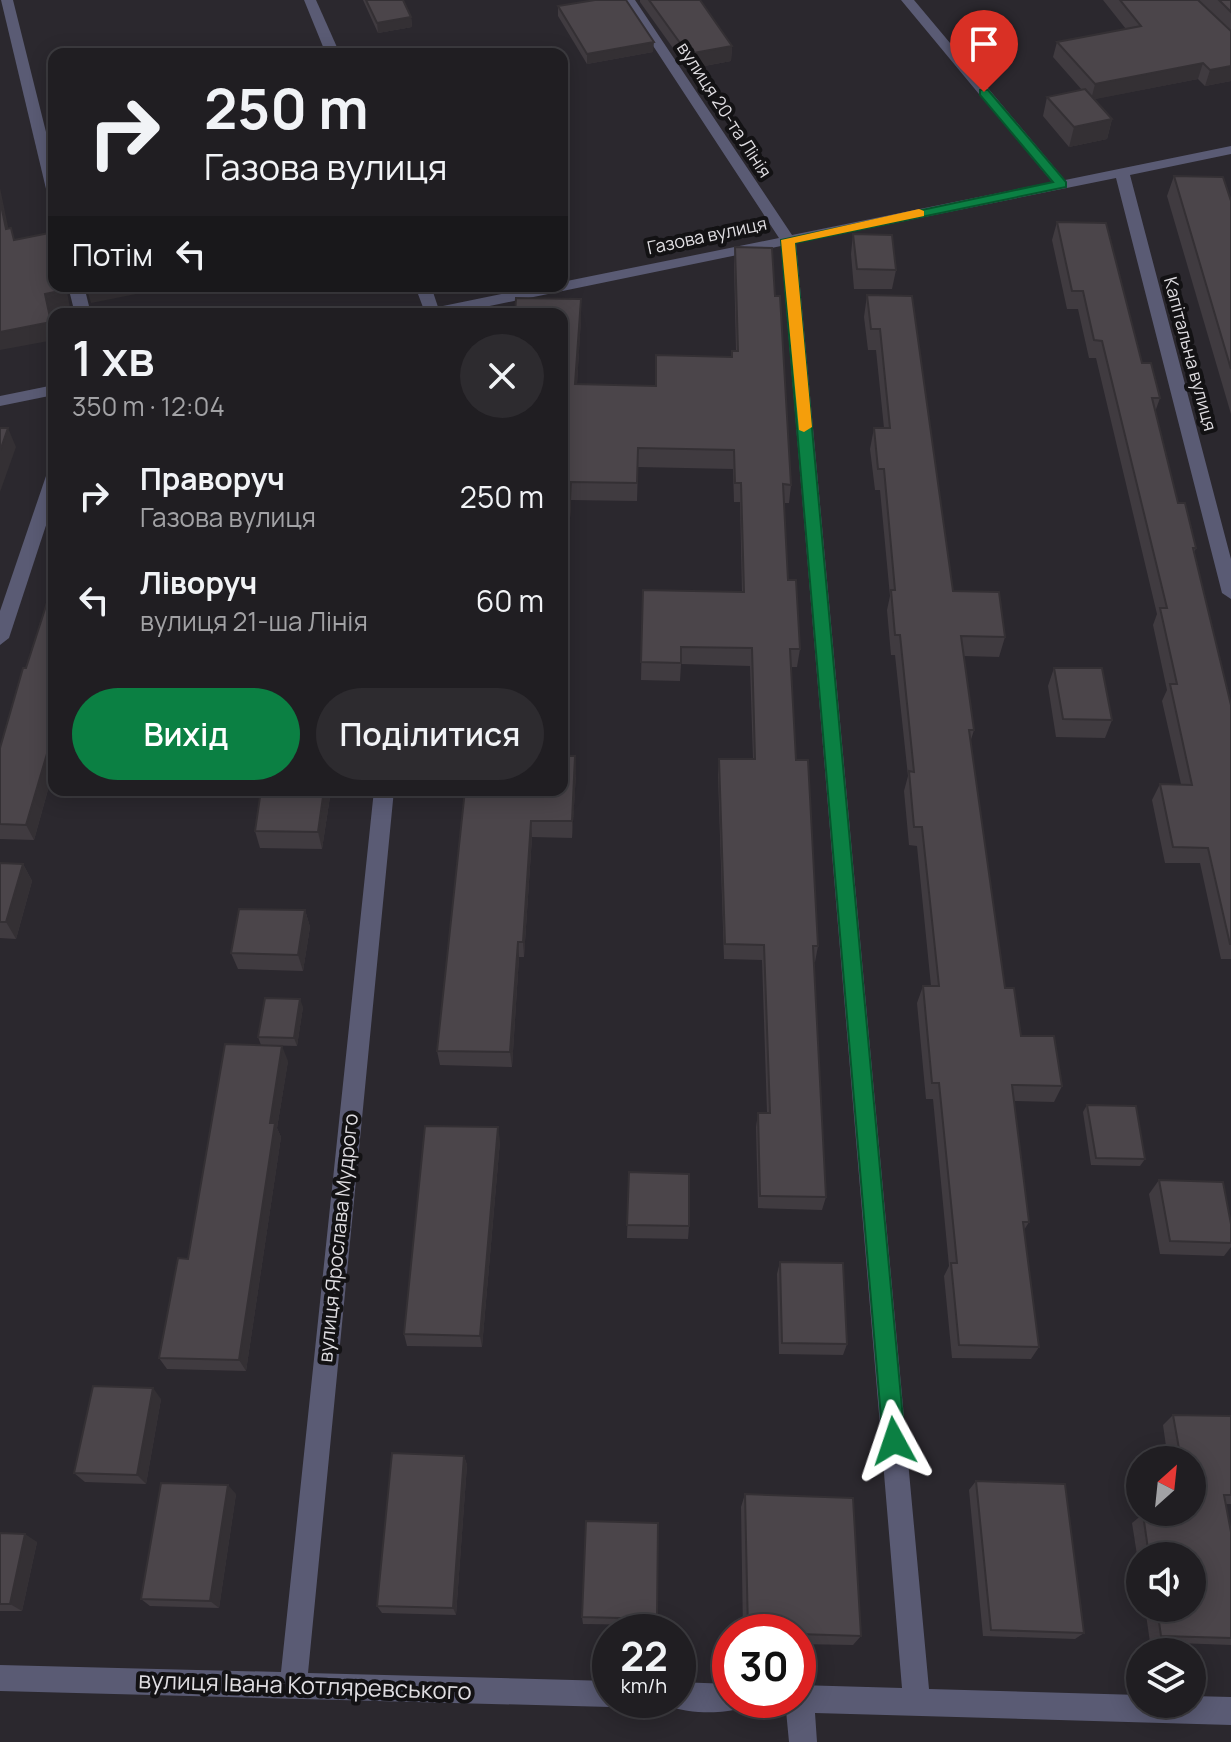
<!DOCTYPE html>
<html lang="uk">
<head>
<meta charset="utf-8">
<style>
  :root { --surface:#201e22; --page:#2d2b2f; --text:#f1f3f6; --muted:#a2a2a5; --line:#3d3c40; --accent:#0b8043 }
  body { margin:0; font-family:Manrope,sans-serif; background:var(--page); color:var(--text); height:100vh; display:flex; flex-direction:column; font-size:30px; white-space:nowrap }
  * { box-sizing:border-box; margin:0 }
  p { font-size:26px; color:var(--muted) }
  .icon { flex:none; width:44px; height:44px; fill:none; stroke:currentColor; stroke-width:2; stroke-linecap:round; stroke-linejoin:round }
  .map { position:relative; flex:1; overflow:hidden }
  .panel { position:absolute; left:48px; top:308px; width:520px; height:488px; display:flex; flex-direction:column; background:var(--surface); border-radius:16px; box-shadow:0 4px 20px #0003,0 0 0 2px var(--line) }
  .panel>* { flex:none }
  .top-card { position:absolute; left:48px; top:48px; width:520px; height:244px; border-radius:16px; box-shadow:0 4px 20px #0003,0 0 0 2px var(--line); background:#201e22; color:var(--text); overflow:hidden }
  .needle { width:52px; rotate:27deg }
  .fabs { position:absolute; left:1126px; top:1446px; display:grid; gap:16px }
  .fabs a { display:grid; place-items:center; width:80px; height:80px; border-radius:50%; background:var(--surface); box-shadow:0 4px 20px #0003,0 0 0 2px var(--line); font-size:40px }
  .speed { position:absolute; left:592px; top:1614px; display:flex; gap:16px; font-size:40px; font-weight:700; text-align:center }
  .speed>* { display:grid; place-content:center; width:104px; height:104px; border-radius:50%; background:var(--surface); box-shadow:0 4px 20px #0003,0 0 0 2px var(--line); line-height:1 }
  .speed small { font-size:20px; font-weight:400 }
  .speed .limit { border:12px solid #d22; background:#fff; color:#111 }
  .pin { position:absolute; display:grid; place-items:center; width:68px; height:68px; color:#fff; margin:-82px -34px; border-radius:50% 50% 50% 0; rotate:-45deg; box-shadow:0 0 8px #0007 }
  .pin .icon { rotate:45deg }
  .me { position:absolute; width:88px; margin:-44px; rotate:355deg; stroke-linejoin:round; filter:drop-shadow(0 0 6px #0008) }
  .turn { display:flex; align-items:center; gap:28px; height:168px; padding:0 24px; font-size:36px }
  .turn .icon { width:104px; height:104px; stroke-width:2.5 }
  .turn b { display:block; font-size:56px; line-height:68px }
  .then { display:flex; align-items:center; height:76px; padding:0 24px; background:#0003; gap:16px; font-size:30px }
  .round { display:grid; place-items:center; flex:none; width:84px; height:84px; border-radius:42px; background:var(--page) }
  .headline { display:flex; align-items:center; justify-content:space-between; height:136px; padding:0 24px }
  h1 { font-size:48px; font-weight:600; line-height:60px }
  .button { display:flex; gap:16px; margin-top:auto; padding:16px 24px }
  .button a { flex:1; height:92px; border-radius:48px; background:var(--accent); color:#fff; font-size:32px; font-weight:600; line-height:92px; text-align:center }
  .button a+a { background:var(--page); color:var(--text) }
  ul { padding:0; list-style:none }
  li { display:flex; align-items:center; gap:24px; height:104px; padding:0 24px }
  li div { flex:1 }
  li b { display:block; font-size:30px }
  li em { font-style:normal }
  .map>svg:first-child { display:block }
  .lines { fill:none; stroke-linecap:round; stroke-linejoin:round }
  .minor { fill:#5a5b74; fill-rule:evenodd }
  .wall { fill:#403b40 }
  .shaded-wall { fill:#343034 }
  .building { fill:#4b454a; stroke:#343034; stroke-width:2 }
  .route { fill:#0b8043; stroke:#07532c; stroke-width:2 }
  .slow { fill:#f59e0b }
  .labels { text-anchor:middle; stroke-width:8; stroke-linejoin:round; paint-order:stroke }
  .far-street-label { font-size:18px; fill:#dfdde1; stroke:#131214 }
  .street-label { font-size:20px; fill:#dfdde1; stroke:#131214 }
  .near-street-label { font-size:24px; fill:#dfdde1; stroke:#131214 }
</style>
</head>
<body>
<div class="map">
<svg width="1231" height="1742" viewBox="0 0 1231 1742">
  <rect width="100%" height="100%" fill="#2b282e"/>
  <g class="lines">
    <g class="minor">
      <path d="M 1,0 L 13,0 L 54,164 L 54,197 L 47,193 Z"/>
      <path d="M 304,0 L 316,0 L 340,54 L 326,54 Z"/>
      <path d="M 623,0 L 635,0 L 792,235 L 1052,182 L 901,0 L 914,0 L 1065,180 L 1231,146 L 1231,154 L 1130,175 L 1231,559 L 1231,599 L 1222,593 L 1116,178 L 796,243 L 929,1689 L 1140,1695 L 1140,1704 L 1192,1704 L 1192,1696 L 1231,1697 L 1231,1725 L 815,1713 L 817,1742 L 789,1742 L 785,1700 L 798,1700 L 798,1685 L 902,1688 L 781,246 L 451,314 L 419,314 L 424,310 L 415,286 L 431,286 L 438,307 L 541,286 L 562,286 L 562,282 L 779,238 Z"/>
      <path d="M 68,286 L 84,286 L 91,314 L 75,314 Z"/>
      <path d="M 54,385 L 54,395 L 0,406 L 0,396 Z"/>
      <path d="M 54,470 L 54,501 L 9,638 L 0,645 L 0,611 L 46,476 Z"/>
      <path d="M 374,790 L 394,790 L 308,1673 L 610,1681 L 610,1700 L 621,1700 L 620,1704 L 610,1707 L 0,1691 L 0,1665 L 281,1672 Z"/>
      <path d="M 678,1682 L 730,1684 L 730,1700 L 743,1700 L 740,1708 C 721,1715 687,1713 668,1706 L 666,1700 L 678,1700 Z"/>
    </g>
  </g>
  <g class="wall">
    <path d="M 363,0 L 403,0 L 411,17 L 412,27 L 378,33 Z"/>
    <path d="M 640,0 L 700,0 L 732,46 L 731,61 L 688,69 L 640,2 Z"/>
    <path d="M 1103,0 L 1231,0 L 1231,81 L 1205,86 L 1198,79 L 1094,99 L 1112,119 L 1107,139 L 1069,147 L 1043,116 L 1047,97 L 1082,90 L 1053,57 L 1057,42 L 1126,29 Z"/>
    <path d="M 558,6 L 653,52 L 587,64 L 558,16 Z"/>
    <path d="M 1174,176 L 1231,201 L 1231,414 L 1167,196 Z"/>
    <path d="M 1057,222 L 1142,363 L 1160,398 L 1155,412 L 1178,503 L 1196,548 L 1194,553 L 1231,705 L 1231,959 L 1221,959 L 1200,863 L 1165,863 L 1152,800 L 1160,784 L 1181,784 L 1162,701 L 1167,690 L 1153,625 L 1157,614 L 1096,358 L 1089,358 L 1078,309 L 1067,309 L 1052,240 Z"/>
    <path d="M 853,234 L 896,270 L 892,289 L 854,289 L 851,254 Z"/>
    <path d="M 735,247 L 775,296 L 791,485 L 789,503 L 784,503 L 788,580 L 800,649 L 797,667 L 791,667 L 796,760 L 818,946 L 815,962 L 814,962 L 826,1197 L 822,1210 L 758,1208 L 756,1127 L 758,1113 L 767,1113 L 762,960 L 724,959 L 718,775 L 719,759 L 753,759 L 750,666 L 681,664 L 680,681 L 641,680 L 643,590 L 742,592 L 740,502 L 734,502 L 733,469 L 638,467 L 637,501 L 571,500 L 568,555 L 562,555 L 562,314 L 581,299 L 581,318 L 577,384 L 655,386 L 732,357 L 736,351 L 734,266 Z"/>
    <path d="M 867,295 L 912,296 L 953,591 L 1005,637 L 999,657 L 964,656 L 974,730 L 970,743 L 1005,988 L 1021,1036 L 1062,1086 L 1054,1102 L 1014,1101 L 1029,1222 L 1024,1230 L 1039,1347 L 1031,1359 L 952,1358 L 944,1276 L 949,1266 L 933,1099 L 926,1099 L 917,1003 L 923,986 L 931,986 L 917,846 L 909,845 L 904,791 L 908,776 L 895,655 L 891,655 L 887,610 L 890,596 L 880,490 L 875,490 L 870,449 L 874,428 L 884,428 L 876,350 L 868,350 L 864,317 Z"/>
    <path d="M 54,581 L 54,768 L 34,840 L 0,839 L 0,748 Z"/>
    <path d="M 1054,668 L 1112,720 L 1105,738 L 1056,737 L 1048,686 Z"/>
    <path d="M 575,756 L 576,773 L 572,838 L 532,837 L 524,957 L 519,957 L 512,1067 L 440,1065 L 437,1051 L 465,790 Z"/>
    <path d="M 331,790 L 322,849 L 260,848 L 255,831 Z"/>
    <path d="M 0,863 L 23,864 L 32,881 L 16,939 L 0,938 Z"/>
    <path d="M 305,910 L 310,927 L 303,971 L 238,969 L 231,953 Z"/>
    <path d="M 303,1007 L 297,1046 L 261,1045 L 258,1037 Z"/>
    <path d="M 288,1061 L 277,1128 L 281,1137 L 246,1371 L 167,1369 L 159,1358 L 188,1259 Z"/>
    <path d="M 1087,1105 L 1145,1159 L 1140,1166 L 1091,1165 L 1083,1112 Z"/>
    <path d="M 500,1141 L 482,1347 L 407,1346 L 404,1334 Z"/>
    <path d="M 629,1172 L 689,1226 L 688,1239 L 627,1238 Z"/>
    <path d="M 1159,1180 L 1231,1224 L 1231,1247 L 1224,1256 L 1160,1254 L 1149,1194 Z"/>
    <path d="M 780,1262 L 847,1344 L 843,1355 L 779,1354 L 777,1274 Z"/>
    <path d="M 161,1399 L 146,1484 L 85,1482 L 74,1473 Z"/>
    <path d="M 1173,1415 L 1231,1416 L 1231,1504 L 1226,1504 L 1231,1532 L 1231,1645 L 1150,1642 L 1145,1608 L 1192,1608 L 1192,1556 L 1140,1556 L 1140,1574 L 1132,1523 L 1143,1514 L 1177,1515 L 1177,1512 L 1192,1512 L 1192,1460 L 1168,1460 L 1163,1425 Z"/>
    <path d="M 464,1456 L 467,1465 L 456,1615 L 382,1613 L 377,1606 Z"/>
    <path d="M 976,1481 L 1084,1633 L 1075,1639 L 983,1636 L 969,1490 Z"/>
    <path d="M 236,1494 L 219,1608 L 150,1606 L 141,1599 Z"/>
    <path d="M 745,1494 L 861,1636 L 853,1645 L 798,1644 L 798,1632 L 743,1632 L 741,1507 Z"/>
    <path d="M 0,1533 L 37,1542 L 22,1611 L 0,1611 Z"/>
    <path d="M 582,1617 L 657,1619 L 656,1625 L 583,1624 Z"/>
  </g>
  <g class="shaded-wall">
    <path d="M 411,17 L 412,27 L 378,33 L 377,23 Z"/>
    <path d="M 654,42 L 653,52 L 587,64 L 587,54 Z"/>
    <path d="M 732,46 L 731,61 L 688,69 L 688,54 Z"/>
    <path d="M 1203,63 L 1198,79 L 1091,100 L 1095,84 Z"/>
    <path d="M 1231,66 L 1231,81 L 1205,86 L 1210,70 Z"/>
    <path d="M 1112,119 L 1107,139 L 1069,147 L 1074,127 Z"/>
    <path d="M 0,188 L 12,246 L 6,229 L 0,200 Z"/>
    <path d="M 63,286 L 66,286 L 70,308 L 51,311 L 54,325 L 54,340 L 0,350 L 0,332 L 45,294 Z"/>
    <path d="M 86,286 L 150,286 L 151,291 L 91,303 Z"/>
    <path d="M 581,299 L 581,318 L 576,402 L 575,384 Z"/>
    <path d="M 8,428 L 16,447 L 0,492 L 0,451 Z"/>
    <path d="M 571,482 L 571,500 L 568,555 L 568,537 Z"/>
    <path d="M 53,730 L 54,768 L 34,840 L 26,825 Z"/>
    <path d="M 575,756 L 576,773 L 572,838 L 572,821 Z"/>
    <path d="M 324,790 L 331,790 L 322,849 L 318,832 Z"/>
    <path d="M 531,821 L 532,837 L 524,957 L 523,942 Z"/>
    <path d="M 23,864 L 32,881 L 16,939 L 6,922 Z"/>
    <path d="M 305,910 L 310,927 L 303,971 L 298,955 Z"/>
    <path d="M 518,942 L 519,957 L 512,1067 L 510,1052 Z"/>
    <path d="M 300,999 L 303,1007 L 297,1046 L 294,1038 Z"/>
    <path d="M 282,1046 L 288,1061 L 277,1128 L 281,1137 L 246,1371 L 239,1360 L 270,1123 Z"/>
    <path d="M 498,1127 L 500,1141 L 482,1347 L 480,1336 Z"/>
    <path d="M 153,1388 L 161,1399 L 146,1484 L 137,1475 Z"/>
    <path d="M 464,1456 L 467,1465 L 456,1615 L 453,1608 Z"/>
    <path d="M 228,1485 L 236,1494 L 219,1608 L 210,1601 Z"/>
    <path d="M 25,1534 L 37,1542 L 22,1611 L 10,1604 Z"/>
  </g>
  <g class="building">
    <path d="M 366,0 L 403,0 L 411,17 L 377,23 Z"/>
    <path d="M 595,0 L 626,0 L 654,42 L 587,54 L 558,6 Z"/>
    <path d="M 649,0 L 700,0 L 732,46 L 688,54 Z"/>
    <path d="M 1120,0 L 1198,0 L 1231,31 L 1231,66 L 1210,70 L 1203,63 L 1095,84 L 1057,42 L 1141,26 Z"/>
    <path d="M 1219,0 L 1231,0 L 1231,12 Z"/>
    <path d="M 1085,89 L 1112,119 L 1074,127 L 1047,97 Z"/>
    <path d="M 1174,176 L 1223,177 L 1231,201 L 1231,369 Z"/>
    <path d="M 0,200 L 6,229 L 11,228 L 14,240 L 54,232 L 54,286 L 63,286 L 64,290 L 45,294 L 51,322 L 0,332 Z"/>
    <path d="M 1057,222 L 1106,223 L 1142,363 L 1151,363 L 1160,398 L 1152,398 L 1178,503 L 1185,503 L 1196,548 L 1193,548 L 1231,705 L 1231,944 L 1230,944 L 1208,848 L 1173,847 L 1160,784 L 1192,785 L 1170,684 L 1177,684 L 1160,608 L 1167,608 L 1102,341 L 1094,340 L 1083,291 L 1072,291 Z"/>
    <path d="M 853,234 L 892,235 L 896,270 L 857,269 Z"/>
    <path d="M 735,247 L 772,248 L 775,296 L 780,296 L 791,485 L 783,484 L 788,580 L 796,580 L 800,649 L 790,649 L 796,760 L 808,760 L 818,946 L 813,946 L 826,1197 L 760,1196 L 758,1113 L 770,1113 L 764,945 L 725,944 L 719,759 L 755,759 L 752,648 L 681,647 L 681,663 L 641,662 L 643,590 L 744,592 L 741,483 L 735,483 L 734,450 L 638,448 L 637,483 L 571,482 L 568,537 L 562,537 L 562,314 L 515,314 L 516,298 L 581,299 L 575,384 L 656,386 L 656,355 L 732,357 L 732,351 L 738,351 Z"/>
    <path d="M 867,295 L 912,296 L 953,591 L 999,592 L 1005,637 L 961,636 L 974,730 L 969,730 L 1005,988 L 1014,988 L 1021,1036 L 1054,1036 L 1062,1086 L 1012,1085 L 1029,1222 L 1023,1222 L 1039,1347 L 959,1345 L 951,1263 L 957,1263 L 939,1083 L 932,1083 L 923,986 L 939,986 L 922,827 L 914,827 L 909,771 L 914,772 L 900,635 L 895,635 L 891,590 L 895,590 L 884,469 L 878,469 L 874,428 L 890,428 L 880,329 L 871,329 Z"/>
    <path d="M 0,428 L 8,428 L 0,451 Z"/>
    <path d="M 54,581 L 54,730 L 26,825 L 0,824 L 0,748 L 23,668 L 26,668 Z"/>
    <path d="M 1054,668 L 1102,668 L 1112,720 L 1063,719 Z"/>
    <path d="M 562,756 L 575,756 L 572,821 L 531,821 L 523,942 L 518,942 L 510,1052 L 437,1051 L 465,790 L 562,790 Z"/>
    <path d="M 261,790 L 324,790 L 318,832 L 255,831 Z"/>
    <path d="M 0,863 L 23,864 L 6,922 L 0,922 Z"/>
    <path d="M 239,909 L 305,910 L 298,955 L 231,953 Z"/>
    <path d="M 265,998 L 300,999 L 294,1038 L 258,1037 Z"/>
    <path d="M 225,1044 L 282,1046 L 270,1123 L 275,1123 L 239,1360 L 159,1358 L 178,1258 L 188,1259 Z"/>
    <path d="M 1087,1105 L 1136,1106 L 1145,1159 L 1096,1158 Z"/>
    <path d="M 425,1126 L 498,1127 L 480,1336 L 404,1334 Z"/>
    <path d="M 629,1172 L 689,1174 L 689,1226 L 627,1225 Z"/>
    <path d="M 1159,1180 L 1223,1182 L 1231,1224 L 1231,1243 L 1170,1241 Z"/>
    <path d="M 780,1262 L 843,1263 L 847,1344 L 782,1343 Z"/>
    <path d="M 93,1386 L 153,1388 L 137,1475 L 74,1473 Z"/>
    <path d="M 1173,1415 L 1231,1416 L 1231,1495 L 1224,1495 L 1231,1532 L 1231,1638 L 1161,1636 L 1157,1608 L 1192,1608 L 1192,1556 L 1149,1556 L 1143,1514 L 1190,1516 L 1190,1512 L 1192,1512 L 1192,1460 L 1181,1460 Z"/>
    <path d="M 392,1453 L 464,1456 L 453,1608 L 377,1606 Z"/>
    <path d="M 976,1481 L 1065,1484 L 1084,1633 L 991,1630 Z"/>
    <path d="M 161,1483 L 228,1485 L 210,1601 L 141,1599 Z"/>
    <path d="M 745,1494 L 853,1498 L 861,1636 L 798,1634 L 798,1632 L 748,1632 Z"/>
    <path d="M 586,1521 L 658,1523 L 657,1619 L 582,1617 Z"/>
    <path d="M 0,1533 L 25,1534 L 10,1604 L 0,1604 Z"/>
  </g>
  <path class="route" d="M 980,90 L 988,90 L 1066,182 L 1066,187 L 795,243 L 905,1441 L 902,1449 L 894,1453 L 886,1449 L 883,1441 L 781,240 L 1053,182 L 980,95 Z"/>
  <path class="slow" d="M 919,209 L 924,211 L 924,216 L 795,243 L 812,427 L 804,432 L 799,430 L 781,240 Z"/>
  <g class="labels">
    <g class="far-street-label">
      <text transform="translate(724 110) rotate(57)" y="6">вулиця 20-та Лінія</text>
      <text transform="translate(707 236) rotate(-12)" y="6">Газова вулиця</text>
      <text transform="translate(1190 354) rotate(75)" y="6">Капітальна вулиця</text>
    </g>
    <g class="street-label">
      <text transform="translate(338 1238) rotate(-84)" y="7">вулиця Ярослава Мудрого</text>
    </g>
    <g class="near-street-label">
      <text transform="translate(305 1686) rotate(2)" y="8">вулиця Івана Котляревського</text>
    </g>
  </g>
</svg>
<div class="fabs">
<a><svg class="needle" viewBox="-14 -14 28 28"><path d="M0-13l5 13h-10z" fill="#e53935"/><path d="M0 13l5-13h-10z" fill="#a2a2a5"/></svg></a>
<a><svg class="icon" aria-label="sound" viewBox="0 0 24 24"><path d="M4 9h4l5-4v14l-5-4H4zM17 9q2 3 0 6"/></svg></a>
<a><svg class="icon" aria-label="layers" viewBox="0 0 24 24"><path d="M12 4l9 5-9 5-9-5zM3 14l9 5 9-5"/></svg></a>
</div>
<div class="speed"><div>22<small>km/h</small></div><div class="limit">30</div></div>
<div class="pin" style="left:984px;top:92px;background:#d93025"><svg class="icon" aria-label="arrive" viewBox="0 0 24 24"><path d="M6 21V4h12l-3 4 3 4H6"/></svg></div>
<svg class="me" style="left:894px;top:1441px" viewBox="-20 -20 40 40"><path d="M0-17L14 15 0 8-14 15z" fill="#0b8043" stroke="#fff" stroke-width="4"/></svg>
<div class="top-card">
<div class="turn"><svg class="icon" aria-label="right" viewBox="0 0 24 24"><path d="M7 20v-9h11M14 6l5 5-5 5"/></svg><div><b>250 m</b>Газова вулиця</div></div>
<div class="then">Потім<svg class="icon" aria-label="left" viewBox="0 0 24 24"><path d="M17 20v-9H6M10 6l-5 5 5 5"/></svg></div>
</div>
<section class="panel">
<div class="headline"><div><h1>1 хв</h1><p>350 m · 12:04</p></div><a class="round"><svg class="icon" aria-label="close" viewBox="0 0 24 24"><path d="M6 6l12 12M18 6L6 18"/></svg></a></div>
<ul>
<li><svg class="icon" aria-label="right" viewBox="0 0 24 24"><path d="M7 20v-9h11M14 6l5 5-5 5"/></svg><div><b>Праворуч</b><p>Газова вулиця</p></div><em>250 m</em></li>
<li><svg class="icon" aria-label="left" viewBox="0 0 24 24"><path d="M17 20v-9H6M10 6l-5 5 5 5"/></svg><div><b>Ліворуч</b><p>вулиця 21-ша Лінія</p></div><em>60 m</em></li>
</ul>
<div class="button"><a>Вихід</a><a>Поділитися</a></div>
</section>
</div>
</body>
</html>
